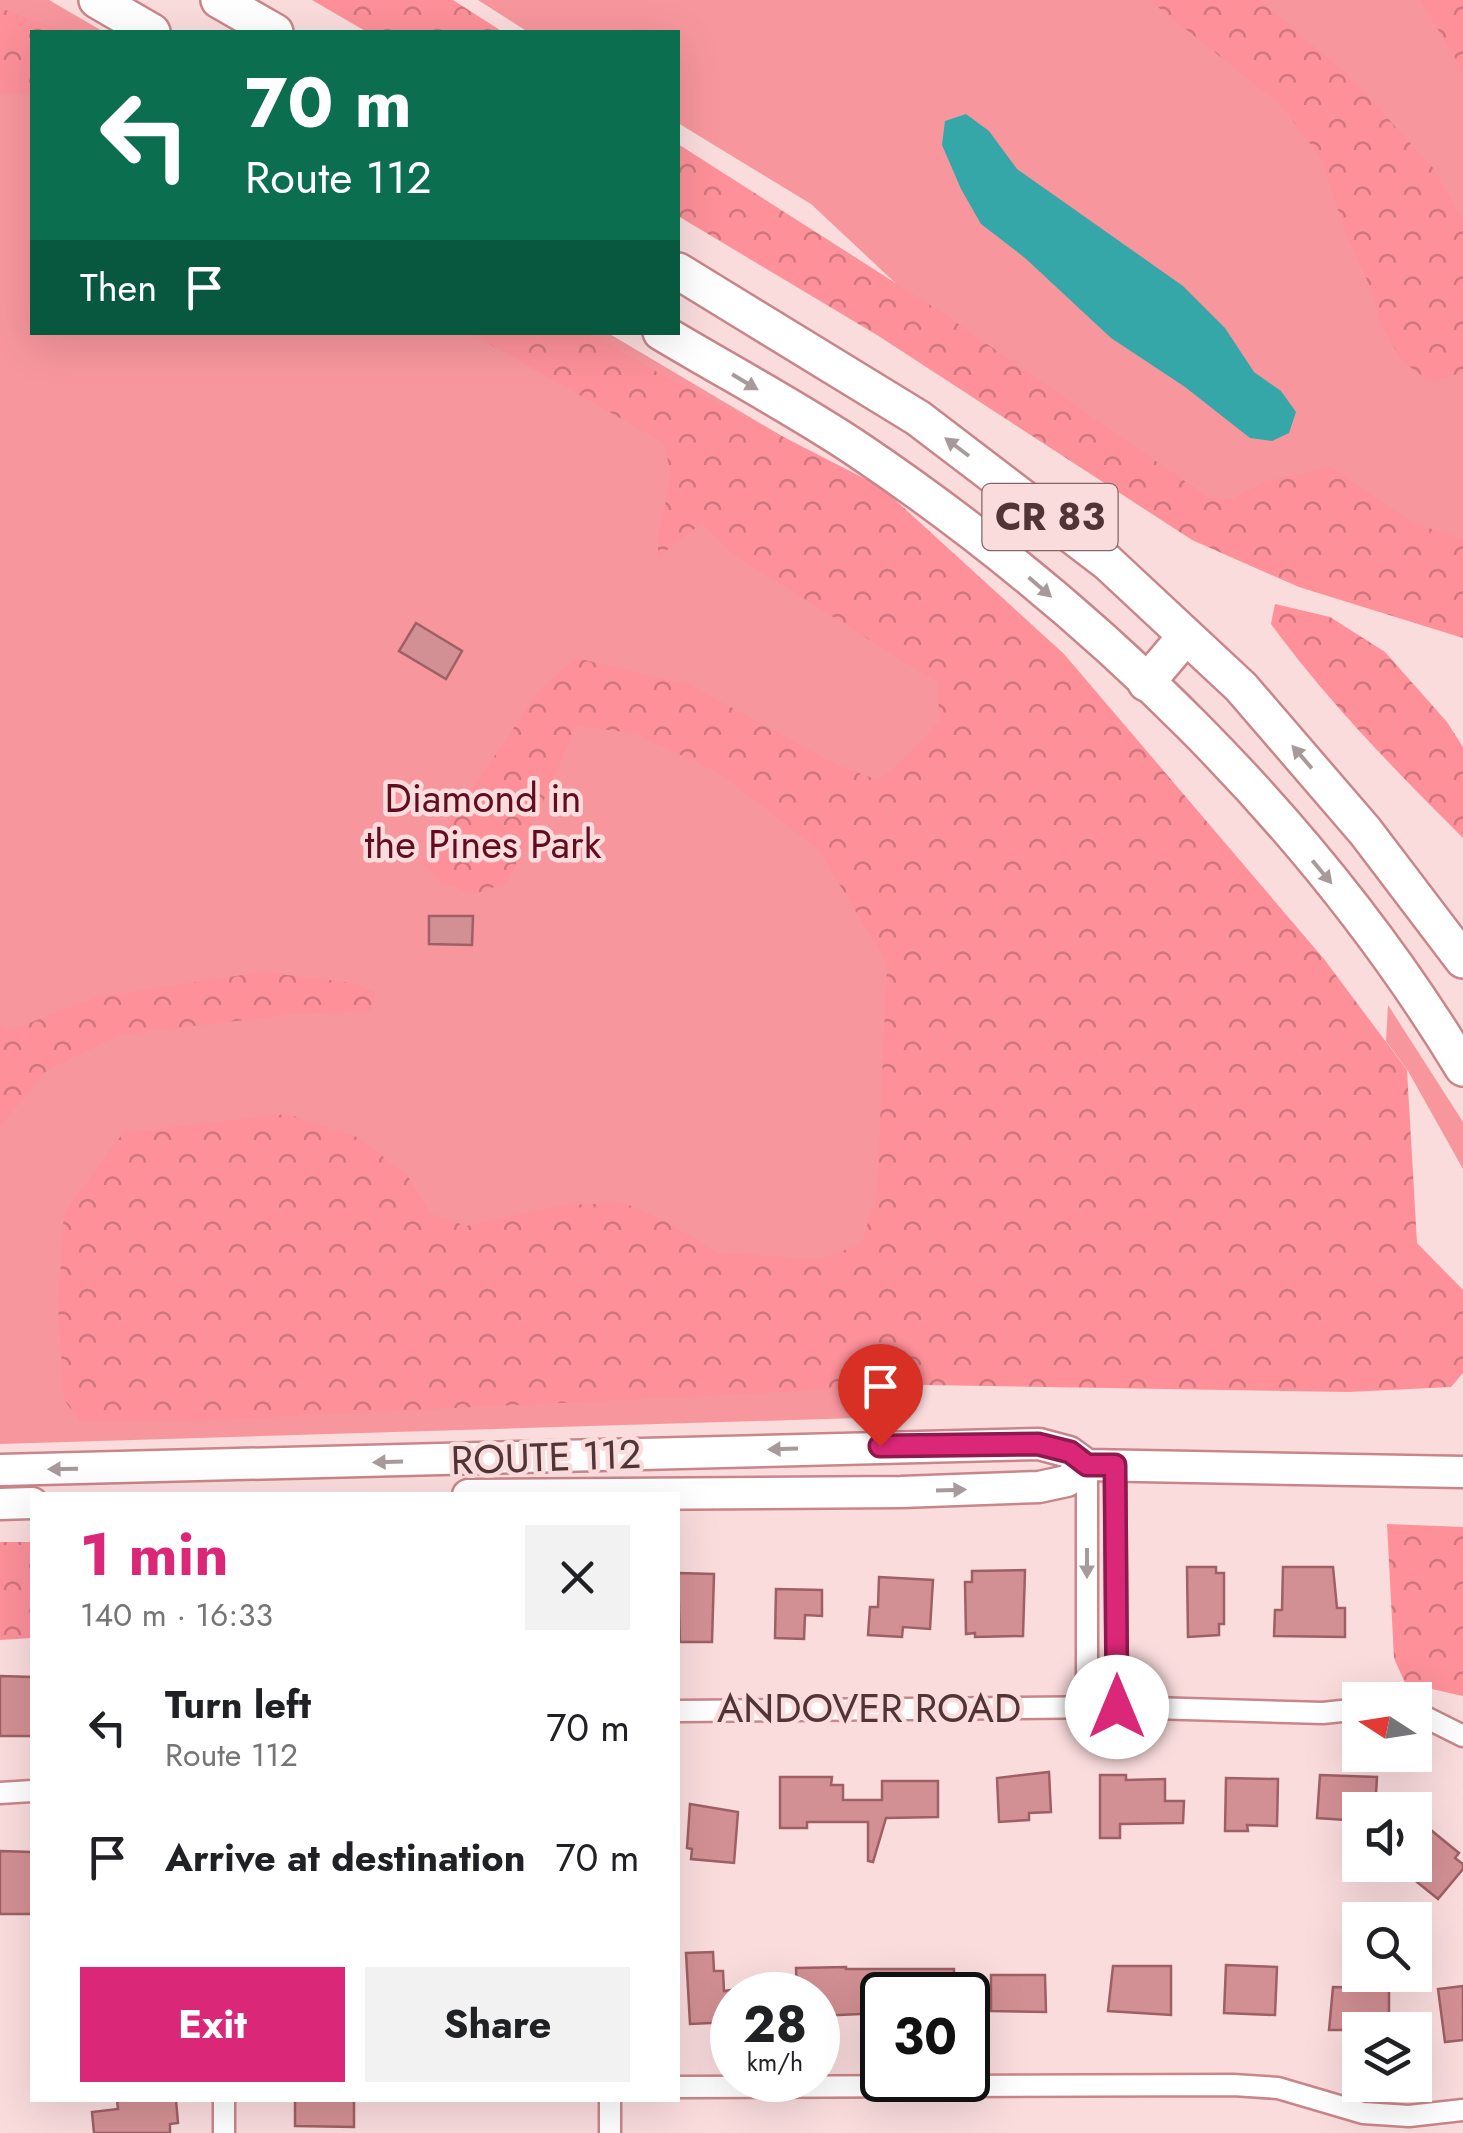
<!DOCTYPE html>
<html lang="en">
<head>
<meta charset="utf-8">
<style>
  :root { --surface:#fff; --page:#f2f2f2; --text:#202124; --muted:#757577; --accent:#db2777 }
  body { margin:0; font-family:Jost,sans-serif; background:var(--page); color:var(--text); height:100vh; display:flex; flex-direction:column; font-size:38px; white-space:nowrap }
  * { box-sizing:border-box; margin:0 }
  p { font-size:32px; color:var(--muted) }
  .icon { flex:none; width:55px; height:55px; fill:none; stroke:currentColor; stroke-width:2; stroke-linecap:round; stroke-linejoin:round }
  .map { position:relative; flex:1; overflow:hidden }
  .details { position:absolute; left:30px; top:1492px; width:650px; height:610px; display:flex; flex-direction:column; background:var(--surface); border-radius:0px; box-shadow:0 10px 40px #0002 }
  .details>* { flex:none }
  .hud { position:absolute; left:30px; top:30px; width:650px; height:305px; border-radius:0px; box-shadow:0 10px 40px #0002; background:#0b6e4f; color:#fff; overflow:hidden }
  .needle { width:65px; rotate:282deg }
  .controls { position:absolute; left:1342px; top:1682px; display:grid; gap:20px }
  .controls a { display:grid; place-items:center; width:90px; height:90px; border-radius:0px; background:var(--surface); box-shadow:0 10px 40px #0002; font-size:50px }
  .speed { position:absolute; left:710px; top:1972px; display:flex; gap:20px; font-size:50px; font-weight:700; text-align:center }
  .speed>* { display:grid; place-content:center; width:130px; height:130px; border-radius:50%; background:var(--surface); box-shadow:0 10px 40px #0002; line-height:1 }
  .speed small { font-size:25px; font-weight:400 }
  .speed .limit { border:5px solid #111; border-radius:15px; background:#fff; color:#111 }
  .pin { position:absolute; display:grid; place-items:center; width:85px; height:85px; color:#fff; margin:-102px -42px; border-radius:50% 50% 50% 0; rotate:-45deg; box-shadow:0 0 10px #0007 }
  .pin .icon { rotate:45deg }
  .me { position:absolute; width:110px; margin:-55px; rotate:0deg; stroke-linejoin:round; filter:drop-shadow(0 0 8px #0008) }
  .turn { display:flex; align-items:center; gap:35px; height:210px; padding:0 50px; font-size:45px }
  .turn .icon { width:130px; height:130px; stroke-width:2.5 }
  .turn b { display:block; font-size:70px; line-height:85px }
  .then { display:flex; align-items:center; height:95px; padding:0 50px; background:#0003; gap:20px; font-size:38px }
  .round { display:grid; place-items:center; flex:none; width:105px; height:105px; border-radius:0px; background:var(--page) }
  .overview { display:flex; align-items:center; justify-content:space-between; height:170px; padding:0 50px }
  h1 { font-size:60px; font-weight:700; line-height:75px; color:var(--accent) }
  .action { display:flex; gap:20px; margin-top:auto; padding:20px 50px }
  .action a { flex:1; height:115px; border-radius:0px; background:var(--accent); color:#fff; font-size:40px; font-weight:700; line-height:115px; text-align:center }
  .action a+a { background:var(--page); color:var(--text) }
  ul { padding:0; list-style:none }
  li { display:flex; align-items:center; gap:30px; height:130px; padding:0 50px }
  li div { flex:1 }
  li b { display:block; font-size:38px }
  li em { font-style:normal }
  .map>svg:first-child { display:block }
  .green { fill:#f7969d }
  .forest { fill:url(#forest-crowns) }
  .water { fill:#36a7a8 }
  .building { fill:#d39094; stroke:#9e6064; stroke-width:2.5 }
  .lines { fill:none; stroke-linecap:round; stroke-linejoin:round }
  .street-casing { stroke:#c9868a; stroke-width:25 }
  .primary-casing { stroke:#c9868a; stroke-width:35 }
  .highway-casing { stroke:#c9868a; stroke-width:40 }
  .street { stroke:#fff; stroke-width:20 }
  .primary { stroke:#fff; stroke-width:30 }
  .highway { stroke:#fff; stroke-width:35 }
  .oneway { fill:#a89a9a }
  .route-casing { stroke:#8e194d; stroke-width:25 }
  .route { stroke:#db2777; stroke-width:18 }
  .labels { text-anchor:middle; stroke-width:9; stroke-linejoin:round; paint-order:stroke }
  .shield { fill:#fadcdd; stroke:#836668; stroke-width:2.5 }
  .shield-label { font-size:38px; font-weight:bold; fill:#503436 }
  .park-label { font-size:40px; fill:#620d1f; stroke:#fadcdd }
  .street-label { font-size:40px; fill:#503436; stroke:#fadcdd }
</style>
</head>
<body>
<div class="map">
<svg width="1463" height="2133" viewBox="0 0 1463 2133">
  <defs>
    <pattern id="forest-crowns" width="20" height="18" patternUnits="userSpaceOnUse" patternTransform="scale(2.5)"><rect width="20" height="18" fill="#fd9099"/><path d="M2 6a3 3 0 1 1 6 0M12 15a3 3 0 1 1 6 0" fill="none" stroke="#cf767e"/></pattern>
  </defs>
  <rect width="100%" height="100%" fill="#fadcdd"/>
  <g class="green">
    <path d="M 0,0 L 49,0 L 104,32 L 32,32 L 32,332 L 608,333 L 797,445 L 1017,615 L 858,1418 L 0,1444 Z"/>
    <path d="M 478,0 L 1463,0 L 1463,554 L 1237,524 L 967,350 L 811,204 L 678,123 L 678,32 L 528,32 Z"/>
    <path d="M 1388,1005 L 1463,1122 L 1463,1169 L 1408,1071 L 1386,1041 Z"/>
  </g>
  <g class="forest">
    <path d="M 312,0 L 453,0 L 503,32 L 367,32 Z"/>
    <path d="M 1149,0 L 1259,0 L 1350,77 L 1434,169 L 1463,221 L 1463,372 L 1436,381 L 1425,378 L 1402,361 L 1381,325 L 1372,291 L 1346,234 L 1321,158 L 1280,104 Z"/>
    <path d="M 1420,0 L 1463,0 L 1463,71 Z"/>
    <path d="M 0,8 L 67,32 L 32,32 L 32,95 L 0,93 Z"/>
    <path d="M 678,144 L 944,314 L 1209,498 L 1233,499 L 1264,482 L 1331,467 L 1413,523 L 1463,539 L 1463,638 L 1299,587 L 1192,540 L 877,335 L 678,216 Z"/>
    <path d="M 470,333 L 590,333 L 659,373 L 881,487 L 1064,654 L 1324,959 L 1407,1070 L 1417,1243 L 1463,1290 L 1463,1373 L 1451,1387 L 1348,1392 L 925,1385 L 190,1421 L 80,1421 L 64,1400 L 58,1306 L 64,1213 L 123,1133 L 287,1114 L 357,1137 L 407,1175 L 430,1213 L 466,1226 L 564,1205 L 624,1203 L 662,1219 L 718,1253 L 821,1259 L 861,1244 L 877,1195 L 887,963 L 818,849 L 718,772 L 633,733 L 576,726 L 508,882 L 475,894 L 441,882 L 422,862 L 539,691 L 576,658 L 690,685 L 837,765 L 878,780 L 903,760 L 939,721 L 938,683 L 733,554 L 702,523 L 658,557 L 658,539 L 671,476 L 664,443 Z"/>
    <path d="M 1275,604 L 1330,617 L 1385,652 L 1447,722 L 1463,747 L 1463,838 C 1395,770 1328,702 1271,624 Z"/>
    <path d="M 263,972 L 352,983 L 375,992 L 371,1011 L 292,1014 L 120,1035 L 47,1070 L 0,1127 L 0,1025 L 11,1030 L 97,997 Z"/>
    <path d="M 1387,1524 L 1463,1527 L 1463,1696 L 1405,1683 L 1394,1658 Z"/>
    <path d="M 0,1542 L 32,1542 L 32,1638 L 0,1640 Z"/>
  </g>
  <path class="water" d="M 966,114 L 989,131 L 1017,169 L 1183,286 L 1225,328 L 1254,372 L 1281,391 L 1296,412 L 1289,433 L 1272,441 L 1250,438 L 1185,387 L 1111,338 L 1025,258 L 981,224 L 961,189 L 942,145 L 945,121 Z"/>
  <g class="building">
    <path d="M 416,623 L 462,651 L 446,679 L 399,651 Z"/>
    <path d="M 429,916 L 473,916 L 472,945 L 429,944 Z"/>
    <path d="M 1187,1567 L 1216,1567 L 1216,1573 L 1224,1573 L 1224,1624 L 1219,1624 L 1219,1635 L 1188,1637 Z"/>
    <path d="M 1283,1567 L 1333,1567 L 1337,1608 L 1345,1608 L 1345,1637 L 1274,1636 L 1275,1610 L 1282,1610 Z"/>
    <path d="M 1025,1570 L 1023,1636 L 975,1637 L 975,1633 L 966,1634 L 965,1582 L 972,1582 L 972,1571 Z"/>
    <path d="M 678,1573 L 714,1574 L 712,1642 L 680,1642 Z"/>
    <path d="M 879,1577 L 933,1580 L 930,1629 L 903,1627 L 902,1637 L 868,1635 L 870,1607 L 878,1607 Z"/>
    <path d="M 776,1589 L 822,1590 L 822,1616 L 805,1615 L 804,1639 L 775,1638 Z"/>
    <path d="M 0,1676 L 32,1677 L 32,1736 L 0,1736 Z"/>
    <path d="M 1049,1772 L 1051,1812 L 1029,1813 L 1029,1820 L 999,1822 L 997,1778 Z"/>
    <path d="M 1100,1775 L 1126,1775 L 1126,1780 L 1165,1779 L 1165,1801 L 1184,1801 L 1183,1823 L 1120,1824 L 1120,1838 L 1100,1838 Z"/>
    <path d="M 1320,1775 L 1377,1777 L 1375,1810 L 1360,1810 L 1360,1821 L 1317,1818 Z"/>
    <path d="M 780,1777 L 832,1777 L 831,1785 L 843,1785 L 843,1800 L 882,1800 L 882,1781 L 938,1781 L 938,1817 L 886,1818 L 873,1862 L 868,1861 L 868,1822 L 807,1822 L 807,1828 L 780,1828 Z"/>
    <path d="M 1226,1778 L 1278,1779 L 1277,1826 L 1247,1825 L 1248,1831 L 1225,1831 Z"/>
    <path d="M 690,1804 L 738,1812 L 734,1863 L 691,1859 L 692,1849 L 687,1848 Z"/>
    <path d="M 1426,1826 L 1459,1853 L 1455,1858 L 1463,1864 L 1463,1869 L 1438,1899 L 1396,1865 L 1415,1865 L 1415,1841 Z"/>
    <path d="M 0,1851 L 32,1852 L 32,1914 L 0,1914 Z"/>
    <path d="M 713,1952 L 714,1971 L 723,1971 L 724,1991 L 731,1990 L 732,2022 L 690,2024 L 686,1953 Z"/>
    <path d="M 1226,1965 L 1277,1967 L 1275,2015 L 1224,2013 Z"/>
    <path d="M 1113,1966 L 1171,1966 L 1171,2015 L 1108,2011 Z"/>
    <path d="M 846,1967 L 846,1969 L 954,1969 L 954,1995 L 882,1995 L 882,2013 L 818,2016 L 818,1995 L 797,1995 L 796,1968 Z"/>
    <path d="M 991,1975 L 1045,1975 L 1046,2012 L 991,2011 Z"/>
    <path d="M 1463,1986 L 1463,2040 L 1445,2042 L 1438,1989 Z"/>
    <path d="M 1333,1987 L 1389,1988 L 1389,2030 L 1329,2030 Z"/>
    <path d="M 117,2100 L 176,2100 L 178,2123 L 170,2124 L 170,2133 L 94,2133 L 92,2112 L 118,2109 Z"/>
    <path d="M 295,2100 L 354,2100 L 354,2127 L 295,2126 Z"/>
  </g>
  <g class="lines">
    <defs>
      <g id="street">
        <path d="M 1115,1465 L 1117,1707"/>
        <path d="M 1087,1707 L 1087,1465"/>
        <path d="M 678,1711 L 1117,1707 L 1323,1713 L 1360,1709"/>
        <path d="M 1415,1712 L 1463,1736"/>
        <path d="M 0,1793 L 32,1791"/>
        <path d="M 678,2087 L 1233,2085 L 1278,2088 L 1363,2113 L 1409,2116 L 1463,2110"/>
        <path d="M 610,2100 L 610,2133"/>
        <path d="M 224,2133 L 224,2100"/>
      </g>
      <g id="primary">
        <path d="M 0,1470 L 1039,1444 L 1069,1452 L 1087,1465 L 1463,1472"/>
        <path d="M 468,1495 L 901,1492 L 1039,1487 L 1067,1481 L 1087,1465"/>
        <path d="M 0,1504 L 32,1503"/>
      </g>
      <g id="highway">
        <path d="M 97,0 L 152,32"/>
        <path d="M 219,0 L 275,32"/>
        <path d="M 678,271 L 918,418 L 1107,562 L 1241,687 L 1365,831 L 1463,960"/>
        <path d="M 661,332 C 726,371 794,407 857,449 C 1093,608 1315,823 1463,1068"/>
        <path d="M 1146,683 L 1186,636"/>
      </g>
    </defs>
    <use href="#street" class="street-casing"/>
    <use href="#primary" class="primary-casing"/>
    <use href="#highway" class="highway-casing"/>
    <use href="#street" class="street"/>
    <use href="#primary" class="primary"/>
    <use href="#highway" class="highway"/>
  </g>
  <defs><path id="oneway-solid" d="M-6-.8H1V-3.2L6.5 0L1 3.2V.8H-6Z" transform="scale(2.5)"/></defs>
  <g class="oneway">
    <use href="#oneway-solid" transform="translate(745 382) rotate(31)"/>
    <use href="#oneway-solid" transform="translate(957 447) rotate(-143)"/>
    <use href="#oneway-solid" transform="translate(1040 587) rotate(41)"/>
    <use href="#oneway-solid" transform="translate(1302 757) rotate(-131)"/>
    <use href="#oneway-solid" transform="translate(1322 872) rotate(50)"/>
    <use href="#oneway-solid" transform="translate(783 1449) rotate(178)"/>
    <use href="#oneway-solid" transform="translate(388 1462) rotate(178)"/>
    <use href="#oneway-solid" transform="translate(63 1469) rotate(179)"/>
    <use href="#oneway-solid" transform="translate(951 1490) rotate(-2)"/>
    <use href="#oneway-solid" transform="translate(1087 1563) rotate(90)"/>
  </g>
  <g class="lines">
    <defs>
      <path id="route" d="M 880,1446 L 1038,1444 L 1070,1452 L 1087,1465 L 1115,1465 L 1117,1707"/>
    </defs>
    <use href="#route" class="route-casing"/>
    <use href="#route" class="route"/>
  </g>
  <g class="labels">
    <rect class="shield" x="982.5" y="484" width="135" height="66" rx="8"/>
    <g class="shield-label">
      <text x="1050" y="530">CR 83</text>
    </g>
    <g class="park-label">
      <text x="483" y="812">Diamond in<tspan x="483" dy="46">the Pines Park</tspan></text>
    </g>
    <g class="street-label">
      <text transform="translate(546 1457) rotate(-2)" y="14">ROUTE 112</text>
      <text x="869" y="1722">ANDOVER ROAD</text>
    </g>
  </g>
</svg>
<div class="controls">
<a><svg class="needle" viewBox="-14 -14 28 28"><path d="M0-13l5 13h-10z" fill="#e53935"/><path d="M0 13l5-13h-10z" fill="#757577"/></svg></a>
<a><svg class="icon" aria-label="sound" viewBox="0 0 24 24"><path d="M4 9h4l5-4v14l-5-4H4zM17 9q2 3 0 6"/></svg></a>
<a><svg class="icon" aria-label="search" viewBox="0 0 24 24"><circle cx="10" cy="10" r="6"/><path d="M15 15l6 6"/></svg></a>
<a><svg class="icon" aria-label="layers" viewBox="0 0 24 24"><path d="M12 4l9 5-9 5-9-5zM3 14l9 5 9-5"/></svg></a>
</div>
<div class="speed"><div>28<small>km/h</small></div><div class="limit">30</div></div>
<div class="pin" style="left:880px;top:1446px;background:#d93025"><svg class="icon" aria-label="arrive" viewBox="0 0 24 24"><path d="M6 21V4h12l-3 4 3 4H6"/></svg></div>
<svg class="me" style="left:1117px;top:1707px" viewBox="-20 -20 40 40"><circle r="19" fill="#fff"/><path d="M0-13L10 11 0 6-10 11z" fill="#db2777"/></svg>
<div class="hud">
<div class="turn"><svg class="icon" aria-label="left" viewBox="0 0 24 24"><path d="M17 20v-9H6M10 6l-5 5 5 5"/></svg><div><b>70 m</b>Route 112</div></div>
<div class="then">Then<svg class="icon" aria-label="arrive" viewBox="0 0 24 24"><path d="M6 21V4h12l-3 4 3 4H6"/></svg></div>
</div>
<section class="details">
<div class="overview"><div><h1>1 min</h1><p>140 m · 16:33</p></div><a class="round"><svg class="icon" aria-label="close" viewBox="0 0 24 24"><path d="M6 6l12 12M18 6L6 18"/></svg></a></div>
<ul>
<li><svg class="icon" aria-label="left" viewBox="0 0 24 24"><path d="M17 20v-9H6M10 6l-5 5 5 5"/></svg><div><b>Turn left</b><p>Route 112</p></div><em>70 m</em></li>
<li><svg class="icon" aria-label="arrive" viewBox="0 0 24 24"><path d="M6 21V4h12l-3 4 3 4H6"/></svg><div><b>Arrive at destination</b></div><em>70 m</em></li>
</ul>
<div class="action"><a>Exit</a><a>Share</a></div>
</section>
</div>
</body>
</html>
